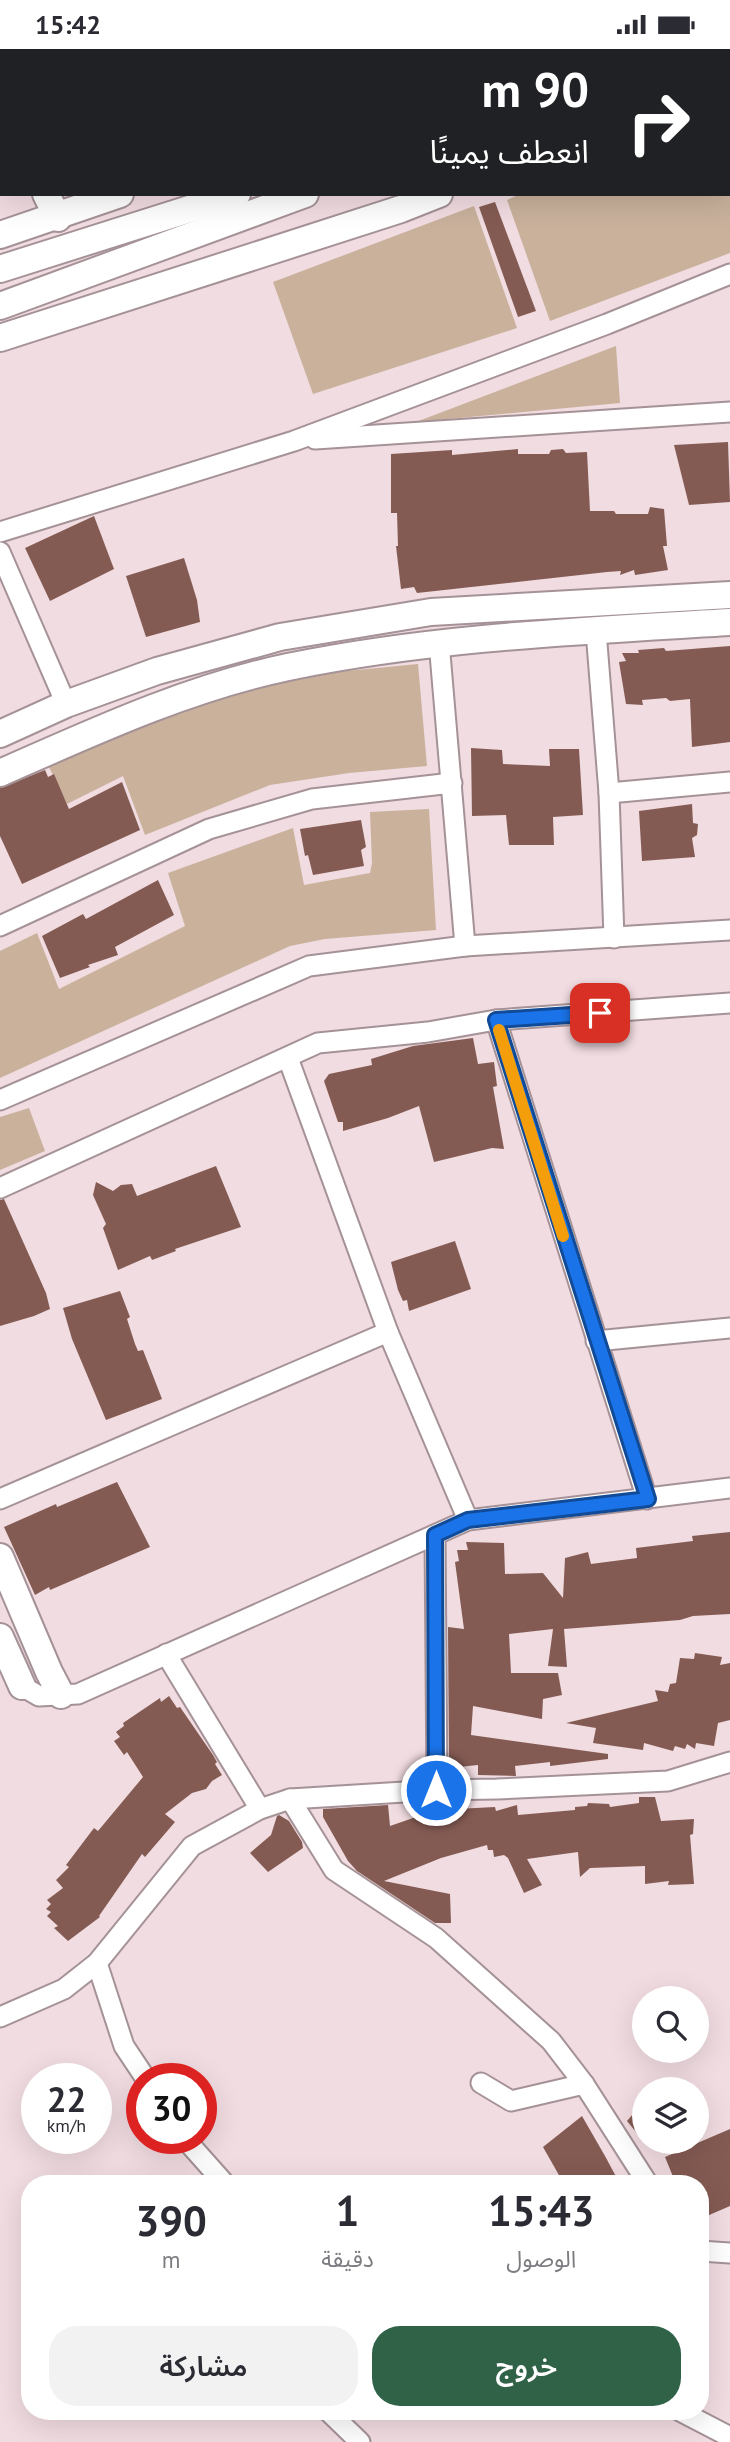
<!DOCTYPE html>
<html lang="ar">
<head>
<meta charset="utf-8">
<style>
  :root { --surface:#fff; --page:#f2f2f3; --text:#2b2b33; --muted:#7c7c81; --accent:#2f6247 }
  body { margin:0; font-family:"PT Sans","Noto Sans Arabic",sans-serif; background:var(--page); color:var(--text); direction:rtl; height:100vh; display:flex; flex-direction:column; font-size:26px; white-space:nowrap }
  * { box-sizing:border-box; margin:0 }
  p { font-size:23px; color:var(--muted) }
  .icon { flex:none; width:38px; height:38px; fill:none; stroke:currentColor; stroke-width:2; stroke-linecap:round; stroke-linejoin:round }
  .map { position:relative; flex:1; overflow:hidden; direction:ltr }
  .sheet { position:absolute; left:21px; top:2126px; width:688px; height:245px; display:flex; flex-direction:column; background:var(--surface); border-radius:28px; box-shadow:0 7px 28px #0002; direction:rtl }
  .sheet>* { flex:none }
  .hud { position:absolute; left:0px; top:0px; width:732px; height:147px; box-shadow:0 7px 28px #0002; direction:rtl; background:#202124; color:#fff; overflow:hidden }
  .buttons { position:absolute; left:632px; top:1937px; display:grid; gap:14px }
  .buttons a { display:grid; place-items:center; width:77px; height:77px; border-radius:50%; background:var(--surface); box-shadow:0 7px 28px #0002; font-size:35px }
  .speed { position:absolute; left:21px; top:2014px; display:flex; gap:14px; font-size:35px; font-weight:700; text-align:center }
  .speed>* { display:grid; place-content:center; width:91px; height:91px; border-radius:50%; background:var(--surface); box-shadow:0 7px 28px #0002; line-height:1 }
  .speed small { font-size:18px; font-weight:400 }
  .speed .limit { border:10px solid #d22; background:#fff; color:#111 }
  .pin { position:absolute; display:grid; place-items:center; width:60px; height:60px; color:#fff; margin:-30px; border-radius:14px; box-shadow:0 4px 10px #0006 }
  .me { position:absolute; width:77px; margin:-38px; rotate:0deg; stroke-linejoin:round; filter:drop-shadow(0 0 5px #0008) }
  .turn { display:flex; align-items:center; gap:24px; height:147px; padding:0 28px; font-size:32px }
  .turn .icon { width:91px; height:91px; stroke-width:2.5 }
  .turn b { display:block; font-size:49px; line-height:60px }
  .eta { display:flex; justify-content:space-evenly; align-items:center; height:119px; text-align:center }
  .eta b { font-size:42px; font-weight:600; line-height:49px }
  .button { display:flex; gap:14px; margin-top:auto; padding:14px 28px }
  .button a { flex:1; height:80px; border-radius:28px; background:var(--accent); color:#fff; font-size:28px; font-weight:600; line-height:80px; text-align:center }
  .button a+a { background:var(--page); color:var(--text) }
  .status { display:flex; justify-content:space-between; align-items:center; height:49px; padding:0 35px; background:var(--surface); direction:ltr }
  .status svg { height:19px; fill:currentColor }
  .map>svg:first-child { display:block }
  .green { fill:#c9b19c }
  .building { fill:#845b53 }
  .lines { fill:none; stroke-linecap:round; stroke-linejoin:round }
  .street-casing { stroke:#a59297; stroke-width:23 }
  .secondary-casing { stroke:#a59297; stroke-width:30 }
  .street { stroke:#fff; stroke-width:19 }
  .secondary { stroke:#fff; stroke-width:26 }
  .route-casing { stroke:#114b97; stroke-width:18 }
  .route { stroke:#1a73e8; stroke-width:12 }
  .slow { stroke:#f59e0b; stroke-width:12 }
</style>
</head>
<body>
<div class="status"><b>15:42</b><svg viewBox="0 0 49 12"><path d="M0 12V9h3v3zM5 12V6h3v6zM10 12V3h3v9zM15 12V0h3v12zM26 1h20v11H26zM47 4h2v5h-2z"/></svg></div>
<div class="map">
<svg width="730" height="2393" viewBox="0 0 730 2393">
  <rect width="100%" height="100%" fill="#f1dce1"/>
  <g class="green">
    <path d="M 730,45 L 730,204 L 550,272 L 507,151 L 520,145 L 730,145 Z"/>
    <path d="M 474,157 L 517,279 L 313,345 L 273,233 Z"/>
    <path d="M 616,297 L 620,354 L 416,373 Z"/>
    <path d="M 418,615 L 427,717 L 349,724 L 270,736 L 145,786 L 123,727 L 67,755 L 46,712 L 215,647 L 316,625 Z"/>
    <path d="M 429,760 L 436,881 L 325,890 L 290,897 L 0,1029 L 0,902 L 37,884 L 59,940 L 185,877 L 168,824 L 293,779 L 304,836 L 370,824 L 372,814 L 370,763 Z"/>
    <path d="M 29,1059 L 45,1102 L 0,1121 L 0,1068 Z"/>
  </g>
  <g class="building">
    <path d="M 495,153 L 536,262 L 518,268 L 479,158 Z"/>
    <path d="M 728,393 L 730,453 L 689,456 L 674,396 Z"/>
    <path d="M 518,400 L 518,405 L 549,405 L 551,401 L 563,400 L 566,404 L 587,403 L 590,462 L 614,462 L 616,465 L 648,465 L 650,458 L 664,460 L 667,497 L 663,497 L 668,521 L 635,526 L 634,521 L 620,526 L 621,522 L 607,523 L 417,544 L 414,538 L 401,540 L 396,497 L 398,497 L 397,464 L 391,464 L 391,405 L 452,401 L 452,406 Z"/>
    <path d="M 94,467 L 114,520 L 50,552 L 25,499 Z"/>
    <path d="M 184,509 L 197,551 L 200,573 L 146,588 L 126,527 Z"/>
    <path d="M 730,597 L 730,693 L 692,698 L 690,650 L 670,652 L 666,649 L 642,651 L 643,656 L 626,655 L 619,613 L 626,612 L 622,604 L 639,604 L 638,601 L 664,599 L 666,602 Z"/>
    <path d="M 471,699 L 502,701 L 503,715 L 550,717 L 549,700 L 579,700 L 583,766 L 553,768 L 554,796 L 509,796 L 506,766 L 472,767 Z"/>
    <path d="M 45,721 L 48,728 L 54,725 L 69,760 L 122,733 L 140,781 L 22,835 L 0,787 L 0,739 Z"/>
    <path d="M 692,755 L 693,774 L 698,775 L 697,786 L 692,789 L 695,808 L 642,812 L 639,762 Z"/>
    <path d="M 361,771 L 366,798 L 361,801 L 364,817 L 313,826 L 308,806 L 305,807 L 300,780 Z"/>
    <path d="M 158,831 L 174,866 L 115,898 L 118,906 L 88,916 L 90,918 L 60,929 L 42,887 L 83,865 L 86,870 Z"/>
    <path d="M 473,989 L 478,1015 L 494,1013 L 497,1037 L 493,1038 L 504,1100 L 492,1099 L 434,1113 L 419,1057 L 388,1069 L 343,1082 L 343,1073 L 338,1073 L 324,1032 L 329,1025 L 372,1016 L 371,1010 L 413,997 Z"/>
    <path d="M 216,1117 L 241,1178 L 175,1200 L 176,1202 L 152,1211 L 150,1207 L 118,1221 L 103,1179 L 106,1175 L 93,1146 L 96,1133 L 113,1142 L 121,1136 L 132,1135 L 137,1147 Z"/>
    <path d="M 4,1150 L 46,1244 L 50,1260 L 34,1267 L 0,1277 L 0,1151 Z"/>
    <path d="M 455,1192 L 471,1240 L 409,1262 L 407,1251 L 403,1252 L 398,1241 L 391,1213 Z"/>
    <path d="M 120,1242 L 130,1268 L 127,1270 L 135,1295 L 138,1302 L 143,1301 L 162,1350 L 106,1371 L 72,1290 L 63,1259 Z"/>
    <path d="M 117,1433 L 150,1498 L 50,1541 L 49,1538 L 35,1546 L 4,1478 L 56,1455 L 57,1458 Z"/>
    <path d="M 730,1483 L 730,1565 L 693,1567 L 680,1571 L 564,1580 L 567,1618 L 548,1617 L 553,1580 L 509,1585 L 511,1624 L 558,1624 L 562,1646 L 543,1650 L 542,1670 L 473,1657 L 471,1686 L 608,1705 L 608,1710 L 550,1717 L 550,1713 L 515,1717 L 516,1727 L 478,1726 L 478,1716 L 449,1719 L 448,1578 L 464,1580 L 455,1513 L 459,1512 L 457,1501 L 468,1501 L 466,1493 L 504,1494 L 505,1525 L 543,1524 L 563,1549 L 565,1509 L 588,1503 L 591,1515 L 637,1509 L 636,1499 L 693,1492 L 692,1487 Z"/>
    <path d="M 695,1604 L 722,1608 L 720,1616 L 730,1614 L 730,1671 L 718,1674 L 714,1697 L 696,1694 L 695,1700 L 687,1695 L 685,1700 L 675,1697 L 673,1702 L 644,1694 L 643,1701 L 593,1694 L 596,1679 L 566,1674 L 658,1652 L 655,1641 L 668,1643 L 670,1635 L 676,1634 L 680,1609 L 694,1610 Z"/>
    <path d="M 169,1647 L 177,1659 L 180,1658 L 213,1706 L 217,1713 L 215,1715 L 222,1726 L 212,1732 L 206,1740 L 192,1744 L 165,1765 L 175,1773 L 145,1808 L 142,1805 L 99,1867 L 100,1868 L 68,1892 L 54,1879 L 58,1877 L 47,1867 L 51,1863 L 46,1860 L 51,1855 L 47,1851 L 63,1839 L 56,1831 L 69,1818 L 66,1816 L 94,1779 L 98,1782 L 143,1728 L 127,1703 L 124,1706 L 114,1692 L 120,1688 L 116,1683 L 124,1677 L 123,1674 L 160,1649 L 161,1653 Z"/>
    <path d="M 639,1748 L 655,1748 L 661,1772 L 694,1770 L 693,1785 L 690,1786 L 694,1835 L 668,1836 L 669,1832 L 645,1835 L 645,1817 L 590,1819 L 580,1828 L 578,1803 L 527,1810 L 542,1836 L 524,1844 L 508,1809 L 504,1806 L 494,1808 L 493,1801 L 488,1801 L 487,1796 L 441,1809 L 384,1832 L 450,1845 L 451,1874 L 435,1874 L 357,1822 L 348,1812 L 323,1768 L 323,1760 L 388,1756 L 390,1777 L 442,1759 L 444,1762 L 455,1758 L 456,1760 L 495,1758 L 496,1762 L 517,1756 L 518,1766 L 575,1761 L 575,1758 L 587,1757 L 588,1754 L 609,1755 L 610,1758 L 639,1754 Z"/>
    <path d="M 279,1766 L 289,1772 L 302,1793 L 303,1799 L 268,1823 L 250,1804 L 271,1786 L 277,1767 Z"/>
    <path d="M 644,2052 L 644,2093 L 627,2072 Z"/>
    <path d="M 582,2067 L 605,2107 L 620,2135 L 564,2135 L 543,2098 Z"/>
    <path d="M 730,2080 L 730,2157 L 700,2170 L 700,2135 L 676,2135 L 665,2108 Z"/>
  </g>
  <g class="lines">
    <defs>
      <g id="street">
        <path d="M 189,0 L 190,2"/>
        <path d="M 315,390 L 730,363"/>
        <path d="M 0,483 L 294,392 L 607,275 L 730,225"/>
        <path d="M 0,503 L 66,655"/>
        <path d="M 596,582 L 609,744 L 614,889"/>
        <path d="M 439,593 L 465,897"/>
        <path d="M 609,744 L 730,733"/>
        <path d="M 0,877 L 209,780 L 312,750 L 452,734"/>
        <path d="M 496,971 L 647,1450"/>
        <path d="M 288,1009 L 388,1283 L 468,1471"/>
        <path d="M 0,1051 L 309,917 L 465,897 L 730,881"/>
        <path d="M 0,1139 L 318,994 L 428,983 L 496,971 L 730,954"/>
        <path d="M 596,1292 L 730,1279"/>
        <path d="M 0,1450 L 388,1283"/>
        <path d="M 435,1486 L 437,1741"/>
        <path d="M 166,1605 L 260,1760"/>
        <path d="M 22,1637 L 39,1647 L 78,1645 L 468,1471 L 730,1439"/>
        <path d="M 290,1750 L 334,1821 L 436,1889 L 551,1992 L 584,2035 L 648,2135"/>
        <path d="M 97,1914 L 124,1997 L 146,2030"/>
        <path d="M 0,1968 L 64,1940 L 97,1914 L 192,1797 L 260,1760 L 290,1750 L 437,1741 L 497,1740 L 668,1732 L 730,1713"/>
        <path d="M 481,2034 L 511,2052 L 584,2035"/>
        <path d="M 185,2090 L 225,2135"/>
        <path d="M 700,2202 L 730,2204"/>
        <path d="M 328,2362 L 360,2393"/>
        <path d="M 680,2362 L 730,2388"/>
      </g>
      <g id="secondary">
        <path d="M 508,2 L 512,0"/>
        <path d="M 601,2 L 605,0"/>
        <path d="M 694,2 L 699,0"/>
        <path d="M 0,57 L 2,60"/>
        <path d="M 46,145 L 58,169"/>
        <path d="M 0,186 L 120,145"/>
        <path d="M 0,220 L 237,145"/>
        <path d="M 0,257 L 305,145"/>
        <path d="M 0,289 L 401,160 L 439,145"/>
        <path d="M 0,685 L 66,655 L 157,622 L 280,588 L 431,563 L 730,546"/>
        <path d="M 0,724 C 93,683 188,639 288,618 C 433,588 582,582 730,573"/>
        <path d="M 0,1508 L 49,1623 L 61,1646"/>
        <path d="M 0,1588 L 22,1637"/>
      </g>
    </defs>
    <use href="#street" class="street-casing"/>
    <use href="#secondary" class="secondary-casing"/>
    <use href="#street" class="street"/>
    <use href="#secondary" class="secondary"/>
  </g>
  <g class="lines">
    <defs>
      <path id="route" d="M 436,1741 L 435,1486 L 468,1471 L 648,1450 L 496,971 L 600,964"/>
    </defs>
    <use href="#route" class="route-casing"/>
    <use href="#route" class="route"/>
    <path class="slow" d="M 499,981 L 563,1187"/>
  </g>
</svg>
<div class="buttons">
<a><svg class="icon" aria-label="search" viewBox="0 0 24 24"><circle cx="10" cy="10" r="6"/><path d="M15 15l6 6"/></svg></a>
<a><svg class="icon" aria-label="layers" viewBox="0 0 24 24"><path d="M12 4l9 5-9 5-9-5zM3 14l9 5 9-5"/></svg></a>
</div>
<div class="speed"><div>22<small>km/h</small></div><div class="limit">30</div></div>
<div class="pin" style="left:600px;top:964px;background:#d93025"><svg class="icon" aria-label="arrive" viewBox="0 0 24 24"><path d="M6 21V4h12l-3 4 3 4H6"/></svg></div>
<svg class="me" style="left:436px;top:1741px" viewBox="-20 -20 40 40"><circle r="17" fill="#1a73e8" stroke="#fff" stroke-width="3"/><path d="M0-11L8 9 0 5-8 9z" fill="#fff"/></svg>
<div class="hud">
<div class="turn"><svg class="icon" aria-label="right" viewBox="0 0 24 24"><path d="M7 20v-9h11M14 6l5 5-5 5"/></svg><div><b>90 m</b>انعطف يمينًا</div></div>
</div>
<section class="sheet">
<div class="eta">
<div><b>15:43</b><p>الوصول</p></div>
<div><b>1</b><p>دقيقة</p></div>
<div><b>390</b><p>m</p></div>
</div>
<div class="button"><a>خروج</a><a>مشاركة</a></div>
</section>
</div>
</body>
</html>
